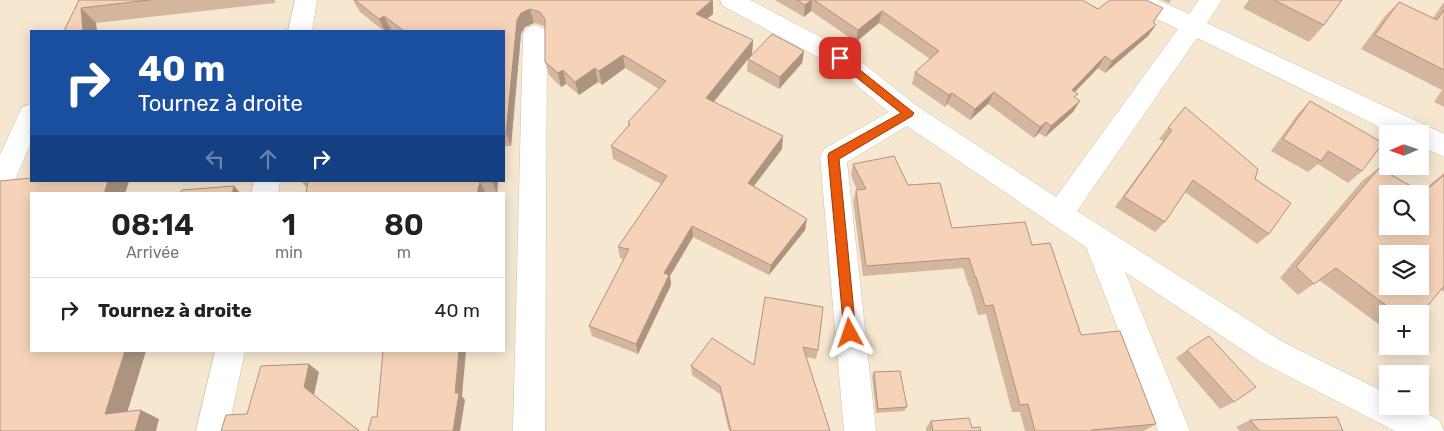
<!DOCTYPE html>
<html lang="fr">
<head>
<meta charset="utf-8">
<style>
  :root { --surface:#fff; --page:#f2f2f2; --text:#222; --muted:#767676; --line:#e0e0e0 }
  body { margin:0; font-family:Rubik,sans-serif; background:var(--page); color:var(--text); height:100vh; display:flex; flex-direction:column; font-size:19px; white-space:nowrap }
  * { box-sizing:border-box; margin:0 }
  p { font-size:16px; color:var(--muted) }
  .icon { flex:none; width:28px; height:28px; fill:none; stroke:currentColor; stroke-width:2; stroke-linecap:round; stroke-linejoin:round }
  .map { position:relative; flex:1; overflow:hidden }
  .drawer { position:absolute; left:30px; top:192px; width:475px; height:160px; display:flex; flex-direction:column; background:var(--surface); border-radius:0px; box-shadow:0 2px 12px #0003 }
  .drawer>* { flex:none }
  .guide { position:absolute; left:30px; top:30px; width:475px; height:152px; border-radius:0px; box-shadow:0 2px 12px #0003; background:#1a4fa0; color:#fff; overflow:hidden }
  .needle { width:32px; rotate:268deg }
  .controls { position:absolute; left:1379px; top:125px; display:grid; gap:10px }
  .controls a { display:grid; place-items:center; width:50px; height:50px; border-radius:0px; background:var(--surface); box-shadow:0 2px 12px #0003; font-size:25px }
  .pin { position:absolute; display:grid; place-items:center; width:42px; height:42px; color:#fff; margin:-21px; border-radius:10px; box-shadow:0 2px 8px #0006 }
  .me { position:absolute; width:55px; margin:-28px; rotate:355deg; stroke-linejoin:round; filter:drop-shadow(0 0 4px #0008) }
  .turn { display:flex; align-items:center; gap:18px; height:105px; padding:0 25px; font-size:22px }
  .turn .icon { width:65px; height:65px; stroke-width:2.5 }
  .turn b { display:block; font-size:35px; line-height:42px }
  .lanes { display:flex; align-items:center; height:48px; padding:0 25px; background:#0003; justify-content:center; gap:25px; direction:ltr }
  .lanes .off { opacity:.35 }
  .eta { display:flex; justify-content:space-evenly; align-items:center; height:85px; text-align:center }
  .eta b { font-size:30px; font-weight:600; line-height:35px }
  ul { padding:0; list-style:none }
  li { display:flex; align-items:center; gap:15px; height:65px; padding:0 25px; border-top:1px solid var(--line) }
  li div { flex:1 }
  li b { display:block; font-size:19px }
  li em { font-style:normal }
  .map>svg:first-child { display:block }
  .residential { fill:#f6e7d0; fill-rule:evenodd }
  .lines { fill:none; stroke-linecap:round; stroke-linejoin:round }
  .street-casing { stroke:#d2bfaa; stroke-width:1 }
  .street { fill:#fff; fill-rule:evenodd }
  .wall { fill:#d4b59e }
  .shaded-wall { fill:#ac9481 }
  .building { fill:#f6d3b8; stroke:#ac9481; fill-rule:evenodd }
  .route { fill:#ea580c; stroke:#983908 }
</style>
</head>
<body>
<div class="map">
<svg width="1444" height="431" viewBox="0 0 1444 431">
  <rect width="100%" height="100%" fill="#fef5e2"/>
  <path class="residential" d="M 0,0 L 1444,0 L 1444,431 L 0,431 ZM 31,31 L 504,31 L 504,181 L 31,181 ZM 1388,134 L 1420,134 L 1420,166 L 1388,166 ZM 31,194 L 504,194 L 504,351 L 31,351 ZM 1388,194 L 1420,194 L 1420,226 L 1388,226 ZM 1388,254 L 1420,254 L 1420,286 L 1388,286 ZM 1388,314 L 1420,314 L 1420,346 L 1388,346 ZM 1388,374 L 1420,374 L 1420,406 L 1388,406 Z"/>
  <g class="lines">
    <defs>
      <g id="street">
        <path d="M 295,0 L 317,0 L 312,31 L 288,31 Z"/>
        <path d="M 720,0 L 750,0 L 849,52 L 917,106 L 1056,197 L 1178,29 L 1130,6 L 1127,0 L 1158,0 L 1189,14 L 1199,0 L 1222,0 L 1207,23 L 1444,134 L 1444,157 L 1420,146 L 1420,134 L 1394,134 L 1197,38 L 1077,211 L 1283,342 L 1388,394 L 1388,406 L 1412,406 L 1439,420 L 1444,431 L 1395,431 L 1261,362 L 1125,272 L 1190,431 L 1158,431 L 1086,247 L 907,126 L 847,162 L 876,431 L 844,431 L 820,157 L 824,149 L 889,112 L 831,64 L 723,6 Z"/>
        <path d="M 535,25 L 543,28 L 547,34 L 545,431 L 513,431 L 523,34 L 527,28 Z"/>
        <path d="M 31,104 L 31,143 L 9,193 L 0,196 L 0,155 L 22,107 Z"/>
        <path d="M 254,181 L 280,181 L 278,194 L 251,194 Z"/>
        <path d="M 215,351 L 245,351 L 228,431 L 196,431 Z"/>
      </g>
    </defs>
    <use href="#street" class="street-casing"/>
    <use href="#street" class="street"/>
  </g>
  <g class="wall">
    <path d="M 79,0 L 275,0 L 275,3 L 96,23 L 64,31 Z"/>
    <path d="M 353,0 L 713,0 L 713,14 L 707,19 L 753,40 L 752,54 L 804,51 L 802,63 L 779,89 L 747,71 L 748,59 L 714,102 L 782,149 L 754,186 L 807,219 L 805,230 L 769,275 L 693,237 L 670,276 L 671,285 L 638,354 L 592,336 L 589,326 L 624,259 L 620,258 L 618,247 L 661,184 L 613,159 L 611,146 L 628,126 L 628,122 L 659,89 L 625,68 L 602,85 L 598,82 L 579,95 L 566,84 L 561,87 L 549,75 L 545,62 L 545,28 L 544,26 L 534,23 L 525,27 L 521,34 L 511,146 L 504,146 L 504,31 L 393,31 L 391,30 L 389,31 L 384,31 L 360,12 Z"/>
    <path d="M 775,0 L 1082,0 L 1098,9 L 1154,23 L 1148,36 L 1105,73 L 1098,68 L 1075,92 L 1075,98 L 1073,112 L 1045,137 L 1039,133 L 1034,138 L 988,104 L 970,120 L 947,104 L 945,107 L 912,84 L 915,72 L 930,59 L 879,23 L 856,42 L 811,11 L 804,17 Z"/>
    <path d="M 1162,0 L 1171,0 L 1169,3 Z"/>
    <path d="M 1249,0 L 1342,0 L 1324,25 L 1309,42 L 1243,8 Z"/>
    <path d="M 1399,2 L 1433,18 L 1444,2 L 1444,107 L 1434,102 L 1442,90 L 1361,49 L 1385,16 Z"/>
    <path d="M 1310,101 L 1362,171 L 1348,183 L 1318,164 L 1308,172 L 1271,151 L 1298,114 Z"/>
    <path d="M 1185,107 L 1255,179 L 1269,234 L 1257,244 L 1185,192 L 1165,222 L 1155,232 L 1115,207 L 1163,141 L 1159,139 Z"/>
    <path d="M 853,164 L 908,185 L 952,228 L 1032,245 L 1081,335 L 1156,424 L 1144,431 L 1025,431 L 1020,412 L 1012,412 L 986,314 L 978,315 L 970,287 L 969,287 L 963,268 L 863,276 L 853,201 L 856,190 L 857,190 L 851,175 Z"/>
    <path d="M 1379,168 L 1421,192 L 1444,173 L 1444,292 L 1441,290 L 1420,314 L 1388,314 L 1388,331 L 1319,280 L 1298,295 L 1280,278 L 1362,181 Z"/>
    <path d="M 301,181 L 498,181 L 497,193 L 486,194 L 307,188 Z"/>
    <path d="M 765,297 L 818,350 L 816,359 L 806,357 L 830,431 L 729,431 L 720,394 L 692,375 L 691,366 L 754,365 Z"/>
    <path d="M 1187,350 L 1234,402 L 1220,409 L 1176,358 Z"/>
    <path d="M 874,372 L 907,407 L 904,411 L 876,413 L 872,376 Z"/>
    <path d="M 1250,420 L 1343,431 L 1240,431 L 1236,427 Z"/>
    <path d="M 931,421 L 972,428 L 981,431 L 926,431 L 926,428 Z"/>
  </g>
  <g class="shaded-wall">
    <path d="M 713,0 L 713,14 L 697,27 L 696,14 Z"/>
    <path d="M 811,0 L 812,0 L 811,11 L 804,17 L 805,5 Z"/>
    <path d="M 81,8 L 96,23 L 97,31 L 83,31 Z"/>
    <path d="M 1163,8 L 1146,33 L 1156,25 L 1148,36 L 1105,73 L 1112,61 L 1153,22 Z"/>
    <path d="M 530,9 L 534,23 L 525,27 L 521,34 L 511,146 L 506,133 L 517,20 L 521,13 Z"/>
    <path d="M 882,11 L 879,23 L 856,42 L 858,30 Z"/>
    <path d="M 384,16 L 391,30 L 389,31 L 385,31 L 379,19 Z"/>
    <path d="M 753,40 L 752,54 L 706,111 L 706,98 Z"/>
    <path d="M 804,51 L 802,63 L 779,89 L 780,77 Z"/>
    <path d="M 623,55 L 625,68 L 602,85 L 599,71 Z"/>
    <path d="M 1105,56 L 1098,68 L 1066,101 L 1072,90 Z"/>
    <path d="M 595,68 L 598,82 L 579,95 L 575,82 Z"/>
    <path d="M 563,70 L 566,84 L 561,87 L 558,73 Z"/>
    <path d="M 994,92 L 988,104 L 970,120 L 975,109 Z"/>
    <path d="M 952,93 L 947,104 L 945,107 L 949,95 Z"/>
    <path d="M 1080,101 L 1073,112 L 1045,137 L 1051,126 Z"/>
    <path d="M 1046,122 L 1039,133 L 1034,138 L 1040,127 Z"/>
    <path d="M 783,136 L 782,149 L 747,195 L 748,183 Z"/>
    <path d="M 108,181 L 129,181 L 125,194 L 104,194 Z"/>
    <path d="M 492,181 L 498,181 L 497,193 Z"/>
    <path d="M 480,182 L 486,194 L 477,194 Z"/>
    <path d="M 234,186 L 241,194 L 232,194 Z"/>
    <path d="M 807,219 L 805,230 L 769,275 L 771,265 Z"/>
    <path d="M 692,226 L 693,237 L 670,276 L 671,285 L 638,354 L 636,344 L 664,273 Z"/>
    <path d="M 125,351 L 146,351 L 124,423 L 105,414 Z"/>
    <path d="M 459,351 L 466,351 L 462,396 L 465,400 L 460,431 L 453,431 L 457,367 Z"/>
    <path d="M 309,364 L 319,372 L 314,395 L 360,431 L 359,431 L 304,387 Z"/>
    <path d="M 141,410 L 159,419 L 156,431 L 135,431 Z"/>
  </g>
  <g class="building">
    <path d="M 79,0 L 150,0 L 81,8 L 83,31 L 64,31 Z"/>
    <path d="M 355,0 L 712,0 L 696,14 L 753,40 L 706,98 L 783,136 L 748,183 L 807,219 L 771,265 L 692,226 L 664,273 L 669,275 L 636,344 L 589,326 L 629,249 L 618,247 L 667,176 L 611,146 L 630,124 L 628,122 L 666,81 L 623,55 L 599,71 L 595,68 L 575,82 L 563,70 L 558,73 L 545,62 L 545,19 L 540,12 L 530,9 L 521,13 L 517,20 L 506,133 L 504,133 L 504,31 L 404,31 L 384,16 L 379,19 Z"/>
    <path d="M 797,0 L 811,0 L 805,5 Z"/>
    <path d="M 814,0 L 1082,0 L 1098,9 L 1110,0 L 1146,0 L 1163,8 L 1153,22 L 1156,25 L 1112,61 L 1105,56 L 1072,90 L 1078,94 L 1074,97 L 1080,101 L 1051,126 L 1046,122 L 1040,127 L 994,92 L 975,109 L 952,93 L 949,95 L 915,72 L 939,51 L 882,11 L 858,30 Z"/>
    <path d="M 1274,0 L 1342,0 L 1324,25 Z"/>
    <path d="M 1399,2 L 1437,20 L 1444,10 L 1444,70 L 1375,35 Z"/>
    <path d="M 772,34 L 804,51 L 780,77 L 748,59 Z"/>
    <path d="M 1310,101 L 1383,143 L 1362,171 L 1328,151 L 1321,161 L 1283,139 Z"/>
    <path d="M 1185,107 L 1258,169 L 1255,179 L 1291,203 L 1269,234 L 1193,180 L 1165,222 L 1124,197 L 1172,130 L 1168,128 Z"/>
    <path d="M 894,156 L 908,185 L 940,183 L 952,228 L 1025,222 L 1032,245 L 1050,243 L 1081,335 L 1120,331 L 1156,424 L 1092,430 L 1092,431 L 1035,431 L 1028,404 L 1020,405 L 993,305 L 985,306 L 976,277 L 975,277 L 969,258 L 866,266 L 856,190 L 866,189 L 853,164 Z"/>
    <path d="M 1379,168 L 1423,193 L 1444,175 L 1444,286 L 1420,315 L 1420,314 L 1398,314 L 1336,268 L 1314,284 L 1296,267 ZM 1388,194 L 1420,194 L 1420,226 L 1388,226 ZM 1388,254 L 1420,254 L 1420,286 L 1388,286 Z"/>
    <path d="M 31,178 L 31,181 L 108,181 L 104,194 L 31,194 L 31,351 L 125,351 L 105,414 L 141,410 L 135,431 L 0,431 L 0,181 Z"/>
    <path d="M 308,181 L 483,181 L 480,182 L 477,194 L 306,194 Z"/>
    <path d="M 234,186 L 232,194 L 180,194 L 182,190 Z"/>
    <path d="M 765,297 L 823,307 L 818,350 L 803,347 L 830,431 L 731,431 L 720,386 L 691,366 L 712,338 L 754,365 Z"/>
    <path d="M 1209,336 L 1256,387 L 1234,402 L 1187,350 Z"/>
    <path d="M 383,351 L 459,351 L 455,393 L 459,393 L 453,431 L 368,431 L 372,417 L 377,417 Z"/>
    <path d="M 309,364 L 304,387 L 359,431 L 221,431 L 226,415 L 247,414 L 261,366 Z"/>
    <path d="M 900,371 L 907,407 L 878,409 L 874,372 Z"/>
    <path d="M 1337,417 L 1343,431 L 1260,431 L 1250,420 Z"/>
    <path d="M 969,418 L 972,428 L 980,427 L 981,431 L 933,431 L 931,421 Z"/>
  </g>
  <path class="route" d="M 840,54 L 914,113 L 912,116 L 839,159 L 856,333 L 855,337 L 850,339 L 846,337 L 844,333 L 828,156 L 829,153 L 901,113 L 836,61 L 835,58 Z"/>
</svg>
<div class="controls">
<a><svg class="needle" viewBox="-14 -14 28 28"><path d="M0-13l5 13h-10z" fill="#e53935"/><path d="M0 13l5-13h-10z" fill="#767676"/></svg></a>
<a><svg class="icon" aria-label="search" viewBox="0 0 24 24"><circle cx="10" cy="10" r="6"/><path d="M15 15l6 6"/></svg></a>
<a><svg class="icon" aria-label="layers" viewBox="0 0 24 24"><path d="M12 4l9 5-9 5-9-5zM3 14l9 5 9-5"/></svg></a>
<a>+</a>
<a>−</a>
</div>
<div class="pin" style="left:840px;top:58px;background:#d93025"><svg class="icon" aria-label="arrive" viewBox="0 0 24 24"><path d="M6 21V4h12l-3 4 3 4H6"/></svg></div>
<svg class="me" style="left:850px;top:333px" viewBox="-20 -20 40 40"><path d="M0-17L14 15 0 8-14 15z" fill="#ea580c" stroke="#fff" stroke-width="4"/></svg>
<div class="guide">
<div class="turn"><svg class="icon" aria-label="right" viewBox="0 0 24 24"><path d="M7 20v-9h11M14 6l5 5-5 5"/></svg><div><b>40 m</b>Tournez à droite</div></div>
<div class="lanes"><svg class="icon off" aria-label="left" viewBox="0 0 24 24"><path d="M17 20v-9H6M10 6l-5 5 5 5"/></svg><svg class="icon off" aria-label="ahead" viewBox="0 0 24 24"><path d="M12 20V5M6 11l6-6 6 6"/></svg><svg class="icon" aria-label="right" viewBox="0 0 24 24"><path d="M7 20v-9h11M14 6l5 5-5 5"/></svg></div>
</div>
<section class="drawer">
<div class="eta">
<div><b>08:14</b><p>Arrivée</p></div>
<div><b>1</b><p>min</p></div>
<div><b>80</b><p>m</p></div>
</div>
<ul>
<li><svg class="icon" aria-label="right" viewBox="0 0 24 24"><path d="M7 20v-9h11M14 6l5 5-5 5"/></svg><div><b>Tournez à droite</b></div><em>40 m</em></li>
</ul>
</section>
</div>
</body>
</html>
